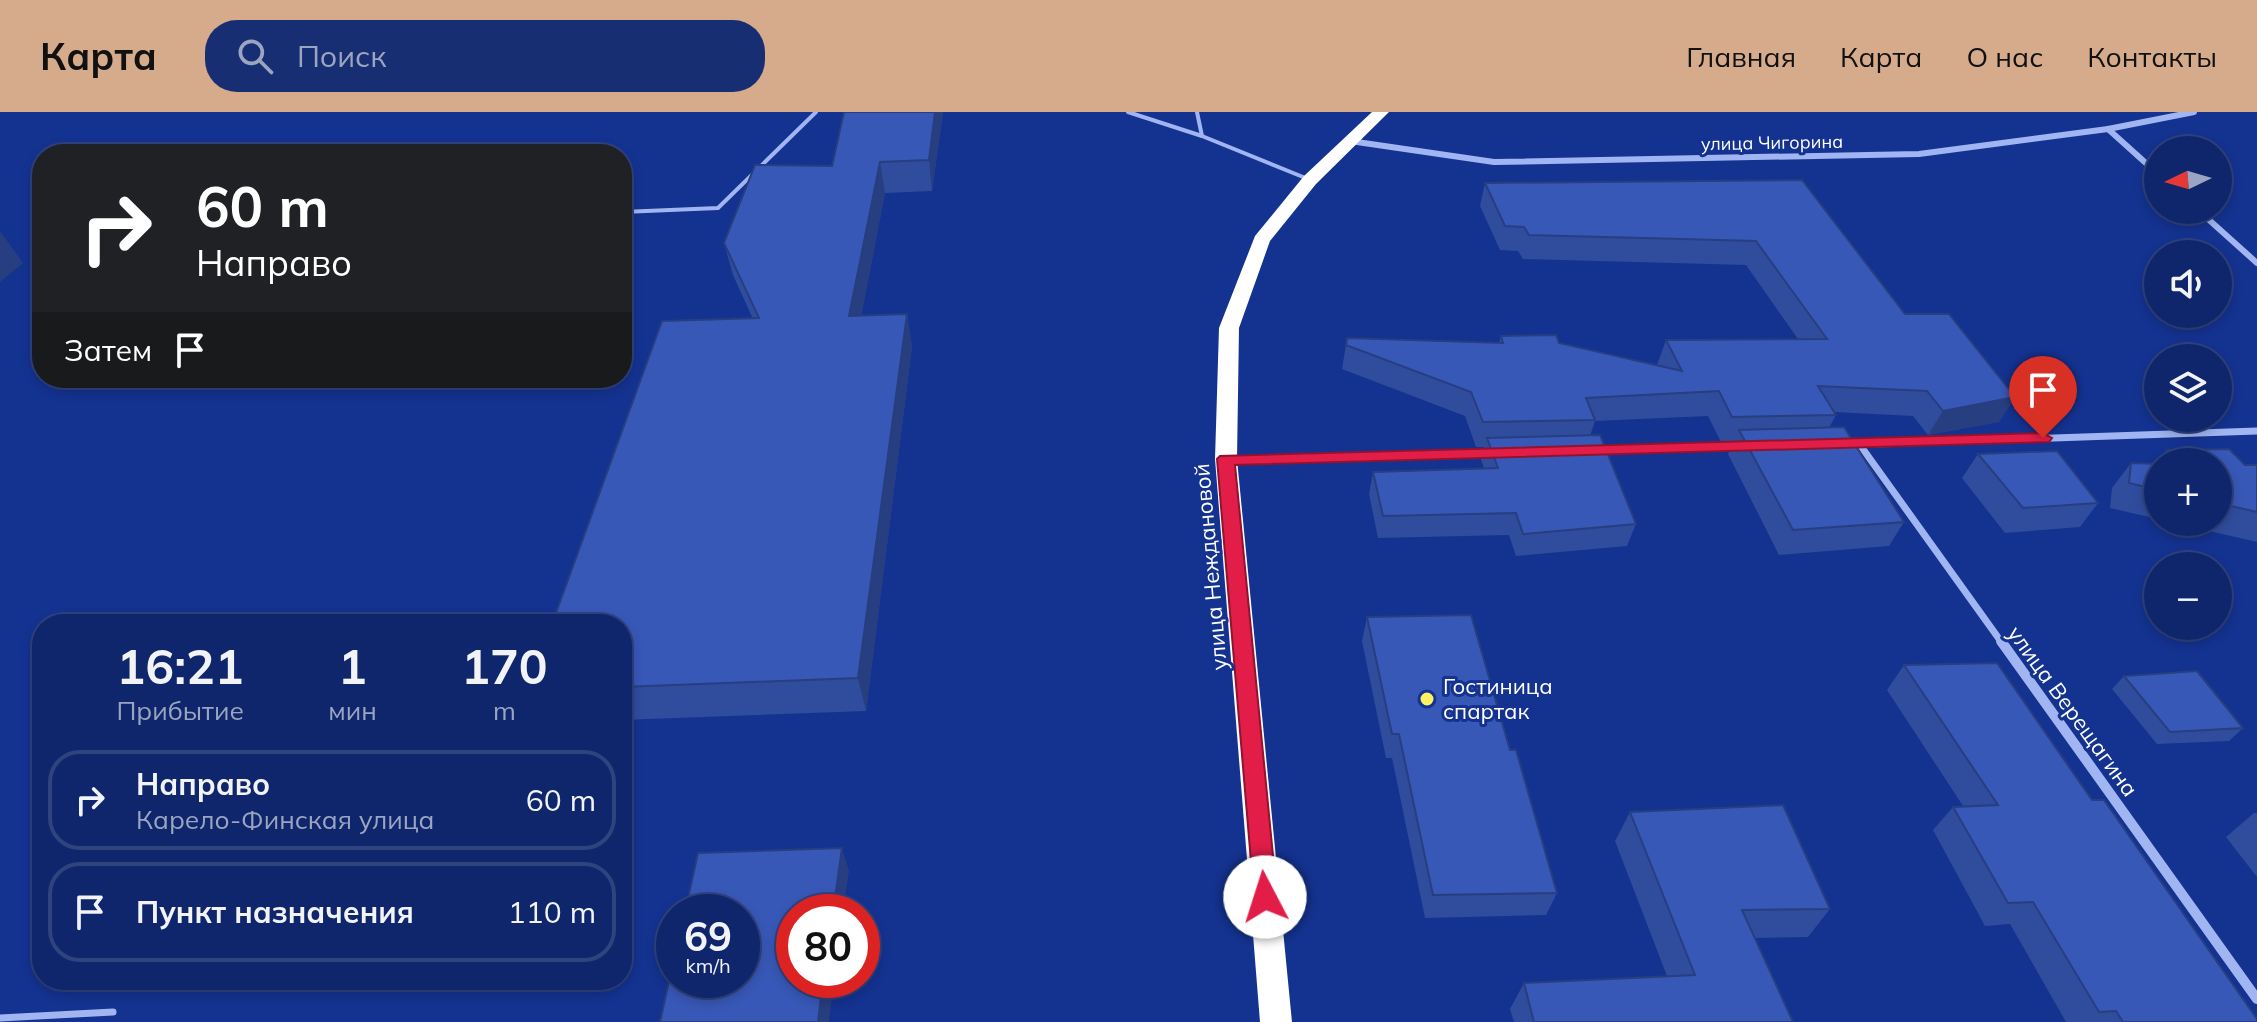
<!DOCTYPE html>
<html lang="ru">
<head>
<meta charset="utf-8">
<style>
  :root { --surface:#0f266c; --page:#182e72; --text:#f1f3f6; --muted:#9ba5c2; --line:#2f437f; --accent:#d6ab8b }
  body { margin:0; font-family:Mulish,sans-serif; background:var(--page); color:var(--text); height:100vh; display:flex; flex-direction:column; font-size:30px; white-space:nowrap }
  * { box-sizing:border-box; margin:0 }
  p { font-size:26px; color:var(--muted) }
  .icon { flex:none; width:44px; height:44px; fill:none; stroke:currentColor; stroke-width:2; stroke-linecap:round; stroke-linejoin:round }
  .map { position:relative; flex:1; overflow:hidden }
  .sheet { position:absolute; left:32px; top:502px; width:600px; height:376px; display:flex; flex-direction:column; background:var(--surface); border-radius:32px; box-shadow:0 4px 12px #0003,0 0 0 2px var(--line) }
  .sheet>* { flex:none }
  .hud { position:absolute; left:32px; top:32px; width:600px; height:244px; border-radius:32px; box-shadow:0 4px 12px #0003,0 0 0 2px var(--line); background:#202124; color:#fff; overflow:hidden }
  .needle { width:52px; rotate:265deg }
  .fabs { position:absolute; left:2144px; top:24px; display:grid; gap:16px }
  .fabs a { display:grid; place-items:center; width:88px; height:88px; border-radius:50%; background:var(--surface); box-shadow:0 4px 12px #0003,0 0 0 2px var(--line); font-size:40px }
  .speed { position:absolute; left:656px; top:782px; display:flex; gap:16px; font-size:40px; font-weight:700; text-align:center }
  .speed>* { display:grid; place-content:center; width:104px; height:104px; border-radius:50%; background:var(--surface); box-shadow:0 4px 12px #0003,0 0 0 2px var(--line); line-height:1 }
  .speed small { font-size:20px; font-weight:400 }
  .speed .limit { border:12px solid #d22; background:#fff; color:#111 }
  .pin { position:absolute; display:grid; place-items:center; width:68px; height:68px; color:#fff; margin:-82px -34px; border-radius:50% 50% 50% 0; rotate:-45deg; box-shadow:0 0 8px #0007 }
  .pin .icon { rotate:45deg }
  .me { position:absolute; width:88px; margin:-44px; rotate:355deg; stroke-linejoin:round; filter:drop-shadow(0 0 6px #0008) }
  .turn { display:flex; align-items:center; gap:28px; height:168px; padding:0 32px; font-size:36px }
  .turn .icon { width:104px; height:104px; stroke-width:2.5 }
  .turn b { display:block; font-size:56px; line-height:68px }
  .then { display:flex; align-items:center; height:76px; padding:0 32px; background:#0003; gap:16px; font-size:30px }
  .eta { display:flex; justify-content:space-evenly; align-items:center; height:136px; text-align:center }
  .eta b { font-size:48px; font-weight:700; line-height:56px }
  ul { padding:0; list-style:none }
  li { display:flex; align-items:center; gap:24px; height:100px; margin:0 16px 12px; padding:0 16px; border:4px solid var(--line); border-radius:32px }
  li div { flex:1 }
  li b { display:block; font-size:30px }
  li em { font-style:normal }
  header { display:flex; align-items:center; gap:48px; box-sizing:border-box; height:112px; padding:0 40px; background:var(--accent); color:#111 }
  header strong { font-size:38px }
  nav { display:flex; gap:44px; margin-inline-start:auto; font-size:28px }
  .search { width:560px; height:72px; background:var(--page); display:flex; align-items:center; gap:20px; box-sizing:border-box; padding:0 28px; border-radius:32px; color:var(--muted); font-size:30px }
  .map>svg:first-child { display:block }
  .lines { fill:none; stroke-linecap:round; stroke-linejoin:round }
  .lane-far1 { stroke:#a0b5f1; stroke-width:4 }
  .lane { stroke:#a0b5f1; stroke-width:7 }
  .street-far2 { stroke:#a0b5f1; stroke-width:6 }
  .street-far1 { stroke:#a0b5f1; stroke-width:7 }
  .street { stroke:#a0b5f1; stroke-width:10 }
  .highway { fill:#fff; fill-rule:evenodd }
  .wall { fill:#304c9d }
  .shaded-wall { fill:#273e80 }
  .building { fill:#3858b7; stroke:#273e80; stroke-width:2 }
  .route { fill:#e11d48; stroke:#92132f; stroke-width:2 }
  .poi-dot { fill:#fff060; stroke:#143290; stroke-width:3 }
  .labels { text-anchor:middle; stroke-width:6; stroke-linejoin:round; paint-order:stroke }
  .far-street-label { font-size:18px; fill:#fff; stroke:#143290 }
  .street-label { font-size:22px; fill:#fff; stroke:#143290 }
  .poi-label { font-size:22px; fill:#fff; stroke:#143290; text-anchor:start }
</style>
</head>
<body>
<header>
<strong>Карта</strong>
<div class="search"><svg class="icon" aria-label="search" viewBox="0 0 24 24"><circle cx="10" cy="10" r="6"/><path d="M15 15l6 6"/></svg>Поиск</div>
<nav><a>Главная</a><a>Карта</a><a>О нас</a><a>Контакты</a></nav>
</header>
<div class="map">
<svg width="2257" height="910" viewBox="0 0 2257 910">
  <rect width="100%" height="100%" fill="#143290"/>
  <g class="lines">
    <g class="lane-far1">
      <path d="M 1128,0 L 1202,24 L 1308,67"/>
      <path d="M 1197,0 L 1202,24"/>
      <path d="M 622,100 L 718,96 L 816,0"/>
    </g>
    <path class="lane" d="M 0,906 L 113,900"/>
    <g class="street-far2">
      <path d="M 2108,17 L 2158,62"/>
      <path d="M 1350,29 L 1494,50 L 1919,42 L 2108,17 L 2194,0"/>
      <path d="M 2198,98 L 2257,151"/>
    </g>
    <g class="street-far1">
      <path d="M 1846,333 L 2257,319"/>
      <path d="M 1860,333 L 2002,531"/>
      <path d="M 1598,339 L 1741,335"/>
      <path d="M 1227,347 L 1493,341"/>
    </g>
    <path class="street" d="M 2001,529 L 2257,887"/>
    <path class="highway" d="M 1372,0 L 1389,0 L 1316,72 L 1270,129 L 1239,216 L 1237,347 L 1292,910 L 1260,910 L 1215,347 L 1219,216 L 1255,124 L 1304,64 Z"/>
  </g>
  <g class="wall">
    <path d="M 844,0 L 943,0 L 932,79 L 885,81 L 861,204 L 907,202 L 912,235 L 866,599 L 622,608 L 622,512 L 753,207 L 733,163 L 724,131 L 832,54 Z"/>
    <path d="M 1802,68 L 1905,202 L 2015,285 L 1999,310 L 1928,323 L 1913,304 L 1834,300 L 1836,303 L 1829,316 L 1904,410 L 1889,434 L 1779,443 L 1728,342 L 1734,329 L 1721,330 L 1708,304 L 1595,309 L 1590,324 L 1636,412 L 1627,434 L 1516,444 L 1509,423 L 1378,426 L 1369,382 L 1373,360 L 1484,356 L 1481,348 L 1484,335 L 1476,335 L 1465,304 L 1342,257 L 1347,226 L 1499,231 L 1501,224 L 1559,231 L 1657,253 L 1666,228 L 1798,227 L 1746,153 L 1523,147 L 1518,139 L 1500,138 L 1480,94 L 1485,71 Z"/>
    <path d="M 2167,338 L 2245,353 L 2257,353 L 2257,430 L 2170,410 L 2218,410 L 2218,350 L 2158,350 L 2158,407 L 2110,396 L 2112,376 L 2131,351 L 2156,352 Z"/>
    <path d="M 1978,342 L 2098,391 L 2080,415 L 2005,421 L 1962,366 Z"/>
    <path d="M 1367,505 L 1510,638 L 1557,781 L 1546,803 L 1425,806 L 1392,646 L 1386,646 L 1362,529 Z"/>
    <path d="M 1904,553 L 2092,688 L 2257,910 L 2066,910 L 2010,812 L 1985,814 L 1933,718 L 1953,695 L 1963,694 L 1887,578 Z"/>
    <path d="M 2124,564 L 2243,616 L 2229,629 L 2157,632 L 2112,577 Z"/>
    <path d="M 1630,700 L 1830,797 L 1808,825 L 1754,826 L 1793,910 L 1514,910 L 1510,897 L 1524,871 L 1667,864 L 1615,729 Z"/>
    <path d="M 2254,701 L 2257,701 L 2257,765 L 2226,725 Z"/>
  </g>
  <g class="shaded-wall">
    <path d="M 935,0 L 943,0 L 932,79 L 929,48 Z"/>
    <path d="M 880,50 L 885,81 L 855,237 L 849,204 Z"/>
    <path d="M 0,119 L 23,151 L 0,170 Z"/>
    <path d="M 907,202 L 912,235 L 866,599 L 858,566 Z"/>
    <path d="M 2015,285 L 1999,310 L 1928,323 L 1943,299 Z"/>
    <path d="M 842,736 L 849,759 L 843,800 L 833,800 Z"/>
    <path d="M 823,868 L 834,868 L 829,910 L 818,910 Z"/>
  </g>
  <g class="building">
    <path d="M 844,0 L 935,0 L 929,48 L 880,50 L 849,204 L 907,202 L 858,566 L 622,575 L 622,512 L 552,512 L 662,209 L 759,206 L 724,131 L 755,53 L 832,54 Z"/>
    <path d="M 1802,68 L 1905,202 L 1949,202 L 2015,285 L 1943,299 L 1927,279 L 1818,274 L 1836,303 L 1732,305 L 1719,279 L 1586,286 L 1595,308 L 1483,310 L 1471,280 L 1346,233 L 1347,226 L 1503,231 L 1501,224 L 1556,223 L 1559,231 L 1682,259 L 1666,228 L 1827,227 L 1756,129 L 1529,123 L 1524,115 L 1505,114 L 1485,71 Z"/>
    <path d="M 1844,315 L 1904,410 L 1793,418 L 1739,318 Z"/>
    <path d="M 1600,323 L 1636,412 L 1523,422 L 1516,401 L 1383,404 L 1373,360 L 1498,356 L 1487,326 Z"/>
    <path d="M 2229,337 L 2245,353 L 2257,353 L 2257,400 L 2218,391 L 2218,350 L 2178,350 L 2167,338 Z"/>
    <path d="M 2057,339 L 2098,391 L 2023,396 L 1978,342 Z"/>
    <path d="M 2131,351 L 2158,352 L 2158,378 L 2129,371 Z"/>
    <path d="M 1471,503 L 1510,638 L 1516,638 L 1557,781 L 1433,783 L 1399,622 L 1392,622 L 1367,505 Z"/>
    <path d="M 1997,551 L 2092,688 L 2104,688 L 2257,907 L 2257,910 L 2123,910 L 2116,899 L 2099,900 L 2033,790 L 2008,791 L 1953,695 L 1998,693 L 1904,553 Z"/>
    <path d="M 2197,559 L 2243,616 L 2170,620 L 2124,564 Z"/>
    <path d="M 1783,693 L 1830,797 L 1742,798 L 1793,910 L 1534,910 L 1524,871 L 1695,863 L 1630,700 Z"/>
    <path d="M 842,736 L 833,800 L 794,800 L 794,868 L 823,868 L 818,910 L 660,910 L 674,847 L 674,868 L 742,868 L 742,800 L 685,800 L 698,741 Z"/>
  </g>
  <path class="route" d="M 2043,321 L 2052,326 L 2049,330 L 1235,353 L 1277,785 L 1273,792 L 1265,795 L 1257,792 L 1254,785 L 1217,347 L 1220,344 Z"/>
  <circle class="poi-dot" cx="1427" cy="587" r="8"/>
  <g class="labels">
    <g class="far-street-label">
      <text transform="translate(1772 31) rotate(-1)" y="6">улица Чигорина</text>
    </g>
    <g class="street-label">
      <text transform="translate(1210 455) rotate(-95)" y="8">улица Неждановой</text>
      <text transform="translate(2073 599) rotate(54)" y="8">улица Верещагина</text>
    </g>
    <g class="poi-label">
      <text x="1443" y="582">Гостиница<tspan x="1443" dy="25">спартак</tspan></text>
    </g>
  </g>
</svg>
<div class="fabs">
<a><svg class="needle" viewBox="-14 -14 28 28"><path d="M0-13l5 13h-10z" fill="#e53935"/><path d="M0 13l5-13h-10z" fill="#9ba5c2"/></svg></a>
<a><svg class="icon" aria-label="sound" viewBox="0 0 24 24"><path d="M4 9h4l5-4v14l-5-4H4zM17 9q2 3 0 6"/></svg></a>
<a><svg class="icon" aria-label="layers" viewBox="0 0 24 24"><path d="M12 4l9 5-9 5-9-5zM3 14l9 5 9-5"/></svg></a>
<a>+</a>
<a>−</a>
</div>
<div class="speed"><div>69<small>km/h</small></div><div class="limit">80</div></div>
<div class="pin" style="left:2043px;top:326px;background:#d93025"><svg class="icon" aria-label="arrive" viewBox="0 0 24 24"><path d="M6 21V4h12l-3 4 3 4H6"/></svg></div>
<svg class="me" style="left:1265px;top:785px" viewBox="-20 -20 40 40"><circle r="19" fill="#fff"/><path d="M0-13L10 11 0 6-10 11z" fill="#e11d48"/></svg>
<div class="hud">
<div class="turn"><svg class="icon" aria-label="right" viewBox="0 0 24 24"><path d="M7 20v-9h11M14 6l5 5-5 5"/></svg><div><b>60 m</b>Направо</div></div>
<div class="then">Затем<svg class="icon" aria-label="arrive" viewBox="0 0 24 24"><path d="M6 21V4h12l-3 4 3 4H6"/></svg></div>
</div>
<section class="sheet">
<div class="eta">
<div><b>16:21</b><p>Прибытие</p></div>
<div><b>1</b><p>мин</p></div>
<div><b>170</b><p>m</p></div>
</div>
<ul>
<li><svg class="icon" aria-label="right" viewBox="0 0 24 24"><path d="M7 20v-9h11M14 6l5 5-5 5"/></svg><div><b>Направо</b><p>Карело-Финская улица</p></div><em>60 m</em></li>
<li><svg class="icon" aria-label="arrive" viewBox="0 0 24 24"><path d="M6 21V4h12l-3 4 3 4H6"/></svg><div><b>Пункт назначения</b></div><em>110 m</em></li>
</ul>
</section>
</div>
</body>
</html>
